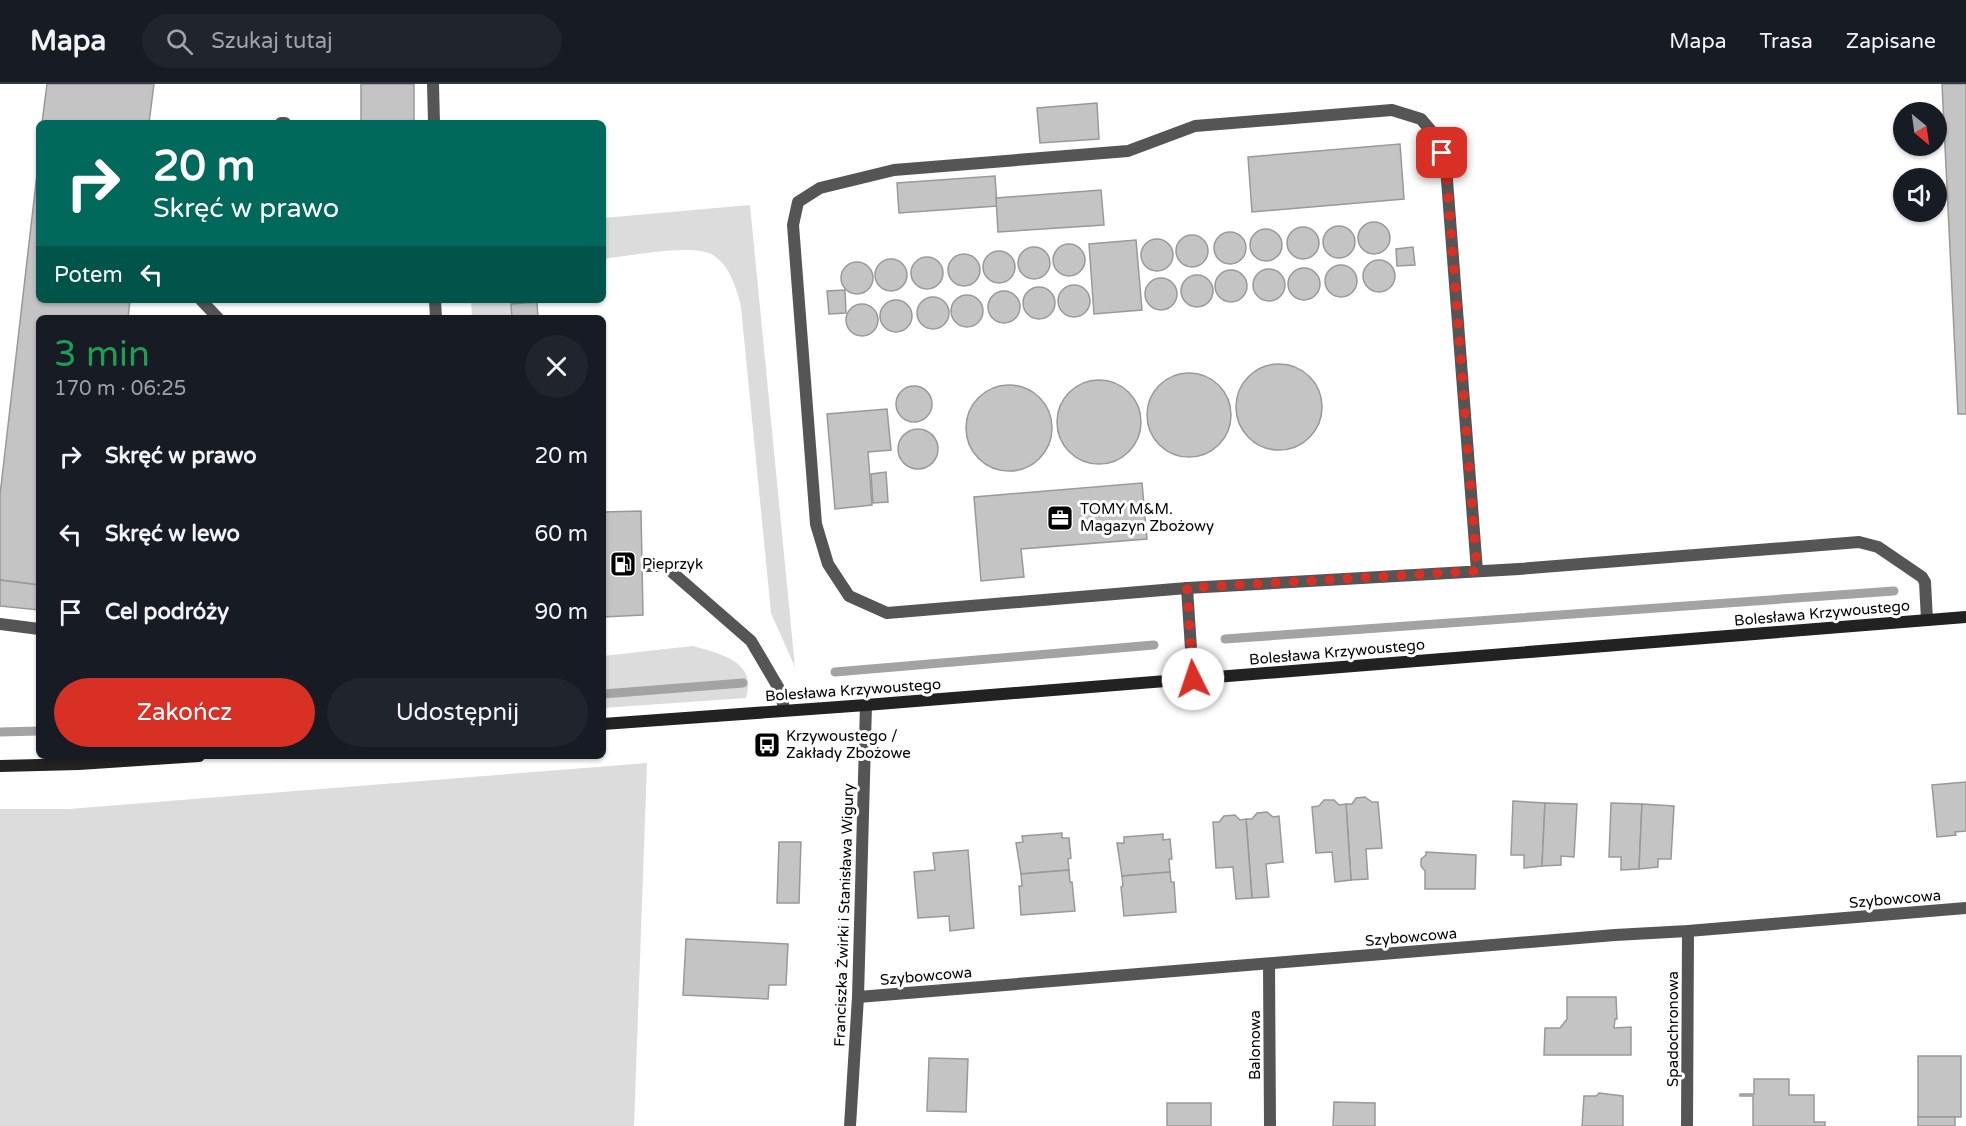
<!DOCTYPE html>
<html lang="pl">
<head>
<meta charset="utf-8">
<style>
  :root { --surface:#171b24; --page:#20242c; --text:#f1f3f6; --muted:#9ea1a6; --line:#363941; --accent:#d93025 }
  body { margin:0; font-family:"Varela Round",sans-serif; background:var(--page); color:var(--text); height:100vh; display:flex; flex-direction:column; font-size:22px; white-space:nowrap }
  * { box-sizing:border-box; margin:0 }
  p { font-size:20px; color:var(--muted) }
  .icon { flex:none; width:33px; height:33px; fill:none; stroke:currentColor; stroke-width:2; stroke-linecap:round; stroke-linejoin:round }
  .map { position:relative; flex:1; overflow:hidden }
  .details { position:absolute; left:36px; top:231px; width:570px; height:444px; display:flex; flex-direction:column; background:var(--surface); border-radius:9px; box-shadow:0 2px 4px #0004 }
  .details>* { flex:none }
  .guide { position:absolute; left:36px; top:36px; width:570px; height:183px; border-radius:9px; box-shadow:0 2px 4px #0004; background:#00695c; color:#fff; overflow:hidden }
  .needle { width:39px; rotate:151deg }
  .tools { position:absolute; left:1893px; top:18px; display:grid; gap:12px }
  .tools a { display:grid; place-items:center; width:54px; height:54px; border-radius:50%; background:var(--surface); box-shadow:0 2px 4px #0004; font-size:30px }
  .pin { position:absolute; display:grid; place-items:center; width:51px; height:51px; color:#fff; margin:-26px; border-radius:12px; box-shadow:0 3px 9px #0006 }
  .me { position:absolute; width:66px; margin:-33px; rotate:356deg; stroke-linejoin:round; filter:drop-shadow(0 0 4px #0008) }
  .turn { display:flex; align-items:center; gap:21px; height:126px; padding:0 18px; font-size:27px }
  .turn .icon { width:78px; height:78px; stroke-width:2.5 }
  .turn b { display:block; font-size:42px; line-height:51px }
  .then { display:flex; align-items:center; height:57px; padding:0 18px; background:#0003; gap:12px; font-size:22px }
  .round { display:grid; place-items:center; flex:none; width:63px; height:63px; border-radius:32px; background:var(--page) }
  .summary { display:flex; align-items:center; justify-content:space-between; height:102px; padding:0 18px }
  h1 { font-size:36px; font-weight:600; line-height:45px; color:#1e9e55 }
  .cta { display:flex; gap:12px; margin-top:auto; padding:12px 18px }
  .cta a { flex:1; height:69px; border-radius:36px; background:var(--accent); color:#fff; font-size:24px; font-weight:600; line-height:69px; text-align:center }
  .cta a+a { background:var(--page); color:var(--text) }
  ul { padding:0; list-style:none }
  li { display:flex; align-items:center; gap:18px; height:78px; padding:0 18px }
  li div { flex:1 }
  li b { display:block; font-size:22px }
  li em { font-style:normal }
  header { display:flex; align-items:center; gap:36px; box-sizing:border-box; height:84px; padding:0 30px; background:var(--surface); border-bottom:2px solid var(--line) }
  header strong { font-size:28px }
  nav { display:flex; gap:33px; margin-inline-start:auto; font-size:21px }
  .search { width:420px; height:54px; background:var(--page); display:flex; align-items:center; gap:15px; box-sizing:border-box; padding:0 21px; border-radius:33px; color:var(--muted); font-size:22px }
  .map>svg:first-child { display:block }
  .green { fill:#dcdcdc }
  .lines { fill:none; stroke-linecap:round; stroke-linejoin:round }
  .stream { stroke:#a3a3a3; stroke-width:9 }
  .building { fill:#c4c4c4; stroke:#999; stroke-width:1.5 }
  .lane { stroke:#555; stroke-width:12 }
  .street { stroke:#555; stroke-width:12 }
  .secondary { stroke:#222; stroke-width:12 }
  .route { stroke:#d93025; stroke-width:10; stroke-dasharray:0 18 }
  .labels { text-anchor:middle; stroke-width:6; stroke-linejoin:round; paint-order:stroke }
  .poi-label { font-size:15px; fill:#000; stroke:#fff; text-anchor:start }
  .street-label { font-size:15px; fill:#000; stroke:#fff }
</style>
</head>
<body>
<header>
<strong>Mapa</strong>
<div class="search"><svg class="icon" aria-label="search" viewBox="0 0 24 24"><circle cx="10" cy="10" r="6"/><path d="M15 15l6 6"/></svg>Szukaj tutaj</div>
<nav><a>Mapa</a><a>Trasa</a><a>Zapisane</a></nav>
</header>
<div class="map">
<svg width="1966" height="1042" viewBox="0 0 1966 1042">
  <rect width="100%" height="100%" fill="#fff"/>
  <g class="green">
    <path d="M 750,121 L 795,583 L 771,529 L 741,223 C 737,205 730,182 713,171 C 694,159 627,172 603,175 L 603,134 Z"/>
    <path d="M 471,216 L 539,216 L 537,218 L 512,220 L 512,234 L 472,234 Z"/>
    <path d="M 693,562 C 720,570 758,577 746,614 L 603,624 L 603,572 Z"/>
    <path d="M 647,679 L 634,1042 L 0,1042 L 0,725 L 69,725 Z"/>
  </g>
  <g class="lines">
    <g class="stream">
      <path d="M 1225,555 L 1894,507"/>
      <path d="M 835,588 L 1154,561"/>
      <path d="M 603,610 L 743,599"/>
      <path d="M 0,648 L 39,647"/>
    </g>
  </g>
  <g class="building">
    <path d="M 47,0 L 154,0 L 149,39 L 42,39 Z"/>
    <rect x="361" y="0" width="53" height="39"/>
    <path d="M 1942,0 L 1966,0 L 1966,330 L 1958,330 Z"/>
    <path d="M 1097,19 L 1099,55 L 1040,59 L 1037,24 Z"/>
    <path d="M 1400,60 L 1404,115 L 1252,128 L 1248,73 Z"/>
    <path d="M 37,90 L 39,90 L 39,216 L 130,216 L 128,234 L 39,234 L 39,501 L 0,496 L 0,411 Z"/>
    <path d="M 995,92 L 997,122 L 899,129 L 897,99 Z"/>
    <path d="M 1101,106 L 1104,141 L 998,148 L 996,114 Z"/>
    <circle cx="1374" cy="154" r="16"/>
    <circle cx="1339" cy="158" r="16"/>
    <circle cx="1303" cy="159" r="16"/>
    <circle cx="1266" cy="161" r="16"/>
    <circle cx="1230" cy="164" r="16"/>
    <circle cx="1192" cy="167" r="16"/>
    <circle cx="1157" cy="171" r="16"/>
    <path d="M 1136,156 L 1142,226 L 1094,230 L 1089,160 Z"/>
    <circle cx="1069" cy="176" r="16"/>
    <path d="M 1413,163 L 1415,181 L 1397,182 L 1396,165 Z"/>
    <circle cx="1034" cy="179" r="16"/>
    <circle cx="999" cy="183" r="16"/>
    <circle cx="964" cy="186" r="16"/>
    <circle cx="927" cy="189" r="16"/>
    <circle cx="891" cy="191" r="16"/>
    <circle cx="1379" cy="192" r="16"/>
    <circle cx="857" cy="194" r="16"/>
    <circle cx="1341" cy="197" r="16"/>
    <circle cx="1304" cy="200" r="16"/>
    <circle cx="1269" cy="201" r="16"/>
    <circle cx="1231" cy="202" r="16"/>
    <circle cx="1197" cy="207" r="16"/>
    <circle cx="1161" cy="210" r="16"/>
    <circle cx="1074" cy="217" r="16"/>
    <circle cx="1039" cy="219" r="16"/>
    <path d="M 845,206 L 846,229 L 829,230 L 827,207 Z"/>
    <circle cx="1004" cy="223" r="16"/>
    <circle cx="967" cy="227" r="16"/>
    <circle cx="933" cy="229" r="16"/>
    <circle cx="896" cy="232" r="16"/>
    <path d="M 537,218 L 538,234 L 512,234 L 511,220 Z"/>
    <circle cx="862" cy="236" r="16"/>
    <rect x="343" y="232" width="72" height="2"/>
    <circle cx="1279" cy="323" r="43"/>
    <circle cx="1189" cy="331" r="42"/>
    <circle cx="1099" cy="338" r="42"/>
    <circle cx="1009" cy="344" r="43"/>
    <circle cx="914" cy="320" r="18"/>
    <path d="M 887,325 L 891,366 L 868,368 L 872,421 L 835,425 L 827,330 Z"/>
    <circle cx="918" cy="365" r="20"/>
    <path d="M 886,388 L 888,418 L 873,419 L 871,390 Z"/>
    <path d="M 1142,399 L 1147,455 L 1021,465 L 1024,493 L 981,497 L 974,413 Z"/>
    <path d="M 641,427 L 643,531 L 603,533 L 603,428 Z"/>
    <path d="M 0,496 L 39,501 L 39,526 L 0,522 Z"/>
    <path d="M 1966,698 L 1966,747 L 1955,748 L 1956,751 L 1937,753 L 1932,701 Z"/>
    <path d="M 1365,713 L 1372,718 L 1378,718 L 1382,764 L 1366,765 L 1368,795 L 1351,796 L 1346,720 L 1352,720 L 1356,714 Z"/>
    <path d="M 1324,716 L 1334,716 L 1339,721 L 1346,720 L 1351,796 L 1335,798 L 1332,768 L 1316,769 L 1312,723 L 1319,722 Z"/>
    <path d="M 1513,717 L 1545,719 L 1542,782 L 1524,784 L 1524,771 L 1511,771 Z"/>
    <path d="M 1545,719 L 1577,720 L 1574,773 L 1561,772 L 1561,781 L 1542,782 Z"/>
    <path d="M 1611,719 L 1642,720 L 1639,785 L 1621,786 L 1621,773 L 1609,773 Z"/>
    <path d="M 1642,720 L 1674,722 L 1671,775 L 1658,775 L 1658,783 L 1639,785 Z"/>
    <path d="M 1267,728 L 1273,733 L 1279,732 L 1283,778 L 1266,780 L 1269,813 L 1252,814 L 1246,735 L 1252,735 L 1257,729 Z"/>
    <path d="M 1235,731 L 1240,736 L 1246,735 L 1252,814 L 1236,815 L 1233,783 L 1216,784 L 1213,738 L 1219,738 L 1224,732 Z"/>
    <path d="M 1062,749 L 1062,754 L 1069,754 L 1071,774 L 1068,775 L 1069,786 L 1021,790 L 1016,759 L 1023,758 L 1022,752 Z"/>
    <path d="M 1163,750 L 1163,756 L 1170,755 L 1172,775 L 1169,775 L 1170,788 L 1122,792 L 1117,759 L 1124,759 L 1124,753 Z"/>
    <path d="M 779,758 L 801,758 L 799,819 L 777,819 Z"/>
    <path d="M 968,766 L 974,844 L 950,847 L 949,832 L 918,834 L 914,788 L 935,786 L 933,769 Z"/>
    <path d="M 1426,768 L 1476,771 L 1475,805 L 1425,805 L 1425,787 L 1421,782 L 1421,775 L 1426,771 Z"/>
    <path d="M 1069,786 L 1070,798 L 1072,798 L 1075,827 L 1021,831 L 1019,802 L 1022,802 L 1021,790 Z"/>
    <path d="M 1170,788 L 1171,798 L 1174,798 L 1176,828 L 1124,832 L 1121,803 L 1123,802 L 1122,792 Z"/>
    <path d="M 686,855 L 788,860 L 786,901 L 769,901 L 768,915 L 683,911 Z"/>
    <path d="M 1567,913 L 1616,913 L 1617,935 L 1615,935 L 1614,944 L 1631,943 L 1631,971 L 1544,971 L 1545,944 L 1560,944 L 1567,935 Z"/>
    <rect x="1918" y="972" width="43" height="61"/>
    <path d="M 929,974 L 968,975 L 966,1028 L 927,1027 Z"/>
    <path d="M 1754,995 L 1789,995 L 1789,1011 L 1814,1011 L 1814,1038 L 1825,1038 L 1825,1042 L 1753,1042 L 1753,1012 L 1740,1012 L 1740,1010 L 1754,1010 Z"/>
    <path d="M 1599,1009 L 1623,1012 L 1623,1042 L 1582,1042 L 1584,1012 L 1596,1012 Z"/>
    <path d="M 1334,1018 L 1375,1019 L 1375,1042 L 1333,1042 Z"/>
    <rect x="1167" y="1019" width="44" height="23"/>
    <rect x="1918" y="1033" width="37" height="9"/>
  </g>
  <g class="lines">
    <g class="lane">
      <path d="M 433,0 L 434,39"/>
      <path d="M 281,39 L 285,39"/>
      <path d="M 201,216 L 218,234"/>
      <path d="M 435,216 L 436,234"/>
      <path d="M 646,482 L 665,482 L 751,557 L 781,608 L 784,626"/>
      <path d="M 1477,487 L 1446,83 L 1438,55 L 1421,35 L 1392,26 L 1195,42 L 1128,67 L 894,86 L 820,104 L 798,118 L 793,141 L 816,440 L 828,480 L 849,512 L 887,529 L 1187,504 L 1519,485 L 1859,458 L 1878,463 L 1922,493 L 1925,498 L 1927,536"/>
      <path d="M 1187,504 L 1193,595"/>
      <path d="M 0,540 L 39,545"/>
    </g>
    <g class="street">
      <path d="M 1269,880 L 1270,1042"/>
      <path d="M 858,913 L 1615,851 L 1688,847 L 1966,824"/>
      <path d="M 850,1042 L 858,913 L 866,621"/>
      <path d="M 1687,1042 L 1688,847"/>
    </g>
    <g class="secondary">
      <path d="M 603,640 L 866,621 L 1966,533"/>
      <path d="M 0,682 L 79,680 L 199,672"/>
    </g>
  </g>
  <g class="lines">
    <path class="route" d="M 1193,595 L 1187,504 L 1477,487 L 1446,83 L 1442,69"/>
  </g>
  <defs>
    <symbol id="office-square" viewBox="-11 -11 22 22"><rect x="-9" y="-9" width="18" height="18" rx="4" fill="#000" stroke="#fff"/><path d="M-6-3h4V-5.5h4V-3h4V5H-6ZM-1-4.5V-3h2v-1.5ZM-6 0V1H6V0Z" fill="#fff"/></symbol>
    <symbol id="fuel-square" viewBox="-11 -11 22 22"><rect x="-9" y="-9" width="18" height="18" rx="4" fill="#000" stroke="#fff"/><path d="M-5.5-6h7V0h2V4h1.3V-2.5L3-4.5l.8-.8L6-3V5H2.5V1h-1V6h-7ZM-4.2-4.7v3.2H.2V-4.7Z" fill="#fff"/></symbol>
    <symbol id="bus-square" viewBox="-11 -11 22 22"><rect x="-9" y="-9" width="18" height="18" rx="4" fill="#000" stroke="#fff"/><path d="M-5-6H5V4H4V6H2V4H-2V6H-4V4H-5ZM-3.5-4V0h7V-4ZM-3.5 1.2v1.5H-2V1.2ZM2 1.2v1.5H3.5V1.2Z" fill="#fff"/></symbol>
  </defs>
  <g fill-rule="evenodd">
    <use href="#office-square" x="1045" y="419" width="30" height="30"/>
    <use href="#fuel-square" x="608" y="465" width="30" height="30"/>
    <use href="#bus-square" x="752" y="646" width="30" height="30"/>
  </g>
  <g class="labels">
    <g class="poi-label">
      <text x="1080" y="430">TOMY M&amp;M.<tspan x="1080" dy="17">Magazyn Zbożowy</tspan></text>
      <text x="642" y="485">Pieprzyk</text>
      <text x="786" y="657">Krzywoustego /<tspan x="786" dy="17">Zakłady Zbożowe</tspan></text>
    </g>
    <g class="street-label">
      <text transform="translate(1822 529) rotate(-5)" y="5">Bolesława Krzywoustego</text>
      <text transform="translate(1337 568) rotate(-5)" y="5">Bolesława Krzywoustego</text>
      <text transform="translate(853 606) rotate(-4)" y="5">Bolesława Krzywoustego</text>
      <text transform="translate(1895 815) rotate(-5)" y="5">Szybowcowa</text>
      <text transform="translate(844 831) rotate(-88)" y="5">Franciszka Żwirki i Stanisława Wigury</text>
      <text transform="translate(1411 853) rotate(-5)" y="5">Szybowcowa</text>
      <text transform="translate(926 892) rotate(-5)" y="5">Szybowcowa</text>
      <text transform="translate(1673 945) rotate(-90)" y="5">Spadochronowa</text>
      <text transform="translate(1255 961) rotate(-90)" y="5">Balonowa</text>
    </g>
  </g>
</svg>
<div class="tools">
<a><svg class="needle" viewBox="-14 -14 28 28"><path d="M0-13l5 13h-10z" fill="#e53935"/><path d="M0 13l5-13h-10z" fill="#9ea1a6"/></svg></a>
<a><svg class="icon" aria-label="sound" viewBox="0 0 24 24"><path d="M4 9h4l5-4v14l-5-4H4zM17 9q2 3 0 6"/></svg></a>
</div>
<div class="pin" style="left:1442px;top:69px;background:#d93025"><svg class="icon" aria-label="arrive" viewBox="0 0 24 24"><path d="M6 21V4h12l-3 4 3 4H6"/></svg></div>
<svg class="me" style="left:1193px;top:595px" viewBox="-20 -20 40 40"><circle r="19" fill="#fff"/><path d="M0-13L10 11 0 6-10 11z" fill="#d93025"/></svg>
<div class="guide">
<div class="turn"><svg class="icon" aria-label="right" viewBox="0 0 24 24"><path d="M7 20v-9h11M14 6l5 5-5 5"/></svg><div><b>20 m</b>Skręć w prawo</div></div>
<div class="then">Potem<svg class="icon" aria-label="left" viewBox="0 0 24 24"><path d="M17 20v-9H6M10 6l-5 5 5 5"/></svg></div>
</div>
<section class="details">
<div class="summary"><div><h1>3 min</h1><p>170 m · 06:25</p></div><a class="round"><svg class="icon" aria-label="close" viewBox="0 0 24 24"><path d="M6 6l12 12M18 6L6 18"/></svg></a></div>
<ul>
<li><svg class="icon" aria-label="right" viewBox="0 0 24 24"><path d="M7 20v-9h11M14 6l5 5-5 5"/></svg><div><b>Skręć w prawo</b></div><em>20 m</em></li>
<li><svg class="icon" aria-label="left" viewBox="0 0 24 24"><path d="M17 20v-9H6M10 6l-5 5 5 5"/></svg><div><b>Skręć w lewo</b></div><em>60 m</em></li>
<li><svg class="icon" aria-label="arrive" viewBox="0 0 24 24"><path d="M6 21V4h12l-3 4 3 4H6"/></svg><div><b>Cel podróży</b></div><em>90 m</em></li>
</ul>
<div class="cta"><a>Zakończ</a><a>Udostępnij</a></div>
</section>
</div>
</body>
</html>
